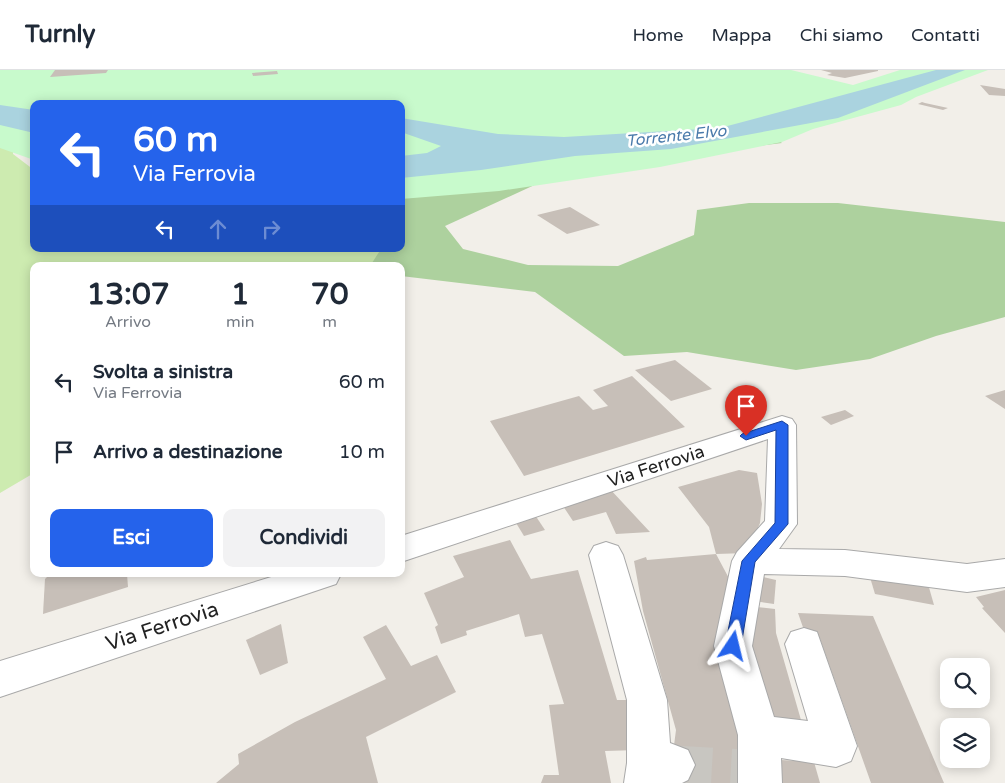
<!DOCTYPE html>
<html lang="it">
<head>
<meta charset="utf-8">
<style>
  :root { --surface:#fff; --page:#f2f2f3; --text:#1f2937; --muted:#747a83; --line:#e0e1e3; --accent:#2563eb }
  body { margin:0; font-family:"Varela Round",sans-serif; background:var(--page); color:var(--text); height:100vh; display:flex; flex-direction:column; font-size:19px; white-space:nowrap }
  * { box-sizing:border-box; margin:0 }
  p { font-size:16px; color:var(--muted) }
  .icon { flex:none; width:28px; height:28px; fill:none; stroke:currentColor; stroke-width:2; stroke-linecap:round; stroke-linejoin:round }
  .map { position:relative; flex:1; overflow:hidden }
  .drawer { position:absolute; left:30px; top:192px; width:375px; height:315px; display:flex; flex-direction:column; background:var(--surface); border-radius:10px; box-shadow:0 2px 12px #0003 }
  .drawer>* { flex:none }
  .banner { position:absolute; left:30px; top:30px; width:375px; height:152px; border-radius:10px; box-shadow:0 2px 12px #0003; background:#2563eb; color:#fff; overflow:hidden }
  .fabs { position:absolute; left:940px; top:588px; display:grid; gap:10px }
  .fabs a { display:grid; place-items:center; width:50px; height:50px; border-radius:10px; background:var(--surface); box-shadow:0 2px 12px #0003; font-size:25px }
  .pin { position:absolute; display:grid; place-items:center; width:42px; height:42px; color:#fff; margin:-51px -21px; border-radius:50% 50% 50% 0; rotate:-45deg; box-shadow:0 0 5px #0007 }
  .pin .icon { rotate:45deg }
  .me { position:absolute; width:55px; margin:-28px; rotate:10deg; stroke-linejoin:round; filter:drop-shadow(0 0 4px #0008) }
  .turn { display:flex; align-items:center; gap:18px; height:105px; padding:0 20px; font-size:22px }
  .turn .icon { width:65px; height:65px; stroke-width:2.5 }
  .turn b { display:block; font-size:35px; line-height:42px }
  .lanes { display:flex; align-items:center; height:48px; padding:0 20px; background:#0003; justify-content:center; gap:25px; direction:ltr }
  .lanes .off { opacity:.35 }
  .eta { display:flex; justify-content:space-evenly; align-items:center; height:85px; text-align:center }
  .eta b { font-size:30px; font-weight:800; line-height:35px }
  .action { display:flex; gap:10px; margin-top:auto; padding:10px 20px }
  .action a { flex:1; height:58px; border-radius:10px; background:var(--accent); color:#fff; font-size:20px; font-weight:800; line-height:58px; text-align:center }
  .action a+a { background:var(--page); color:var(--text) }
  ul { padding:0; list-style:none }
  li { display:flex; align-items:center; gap:15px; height:70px; padding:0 20px }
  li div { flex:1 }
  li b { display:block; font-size:19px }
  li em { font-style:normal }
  header { display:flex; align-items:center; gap:30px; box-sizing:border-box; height:70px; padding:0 25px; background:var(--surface); border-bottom:1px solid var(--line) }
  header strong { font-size:24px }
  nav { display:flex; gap:28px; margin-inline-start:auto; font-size:18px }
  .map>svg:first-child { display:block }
  .grass { fill:#cdebb0 }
  .forest { fill:#add19e }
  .park { fill:#c8facc }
  .water { fill:#aad3df }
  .building { fill:#c7bfb8 }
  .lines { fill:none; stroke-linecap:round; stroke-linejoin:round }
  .minor-tunnel { stroke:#c8c6c1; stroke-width:39; stroke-dasharray:39 19; stroke-linecap:butt }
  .minor-casing { stroke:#a9a9a9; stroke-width:2 }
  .minor { fill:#fff; fill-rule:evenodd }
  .route { fill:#2563eb; stroke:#184099 }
  .labels { text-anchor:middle; stroke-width:5; stroke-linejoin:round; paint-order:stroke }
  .far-water-label { font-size:16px; font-style:italic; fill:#4a7aab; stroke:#fff }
  .street-label { font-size:18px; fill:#222; stroke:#fff }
  .near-street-label { font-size:21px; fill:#222; stroke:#fff }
</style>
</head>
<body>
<header>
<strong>Turnly</strong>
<nav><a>Home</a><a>Mappa</a><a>Chi siamo</a><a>Contatti</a></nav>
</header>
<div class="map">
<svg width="1005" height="713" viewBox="0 0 1005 713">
  <rect width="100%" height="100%" fill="#f2efe9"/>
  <path class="grass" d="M 0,75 L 13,75 L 13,84 L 34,100 L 34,179 L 382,180 L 370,196 L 34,196 L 34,403 L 0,423 Z"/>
  <path class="forest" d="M 766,61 L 782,73 L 611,95 L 541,112 L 445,156 L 463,179 L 528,195 L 618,196 L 694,165 L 697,140 L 749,133 L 838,133 L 1005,152 L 1005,247 L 936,266 L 870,289 L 796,300 L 687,282 L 624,286 L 535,222 L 401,206 L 401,196 L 370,196 L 381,179 L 401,179 L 401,108 Z"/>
  <path class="park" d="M 0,0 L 791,0 L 853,15 L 900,0 L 988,0 L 916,27 L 901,35 L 813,59 L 782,72 L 660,97 L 499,121 L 401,129 L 401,34 L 34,34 L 34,90 L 0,78 Z"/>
  <g class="water">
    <path d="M 936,0 L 965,0 L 838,48 L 671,79 L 575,86 L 481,100 L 401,108 L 401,86 L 427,83 L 441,76 L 401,62 L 401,48 L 498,64 L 564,67 L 720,58 Z"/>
    <path d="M 0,35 L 34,40 L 34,63 L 0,55 Z"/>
  </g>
  <g class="building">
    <path d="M 55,0 L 108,0 L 106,3 L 50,7 Z"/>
    <path d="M 821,0 L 878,0 L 878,1 L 845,8 L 827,5 L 832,3 Z"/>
    <path d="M 277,1 L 278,4 L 253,6 L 252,3 Z"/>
    <path d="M 980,15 L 1005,19 L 1005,26 L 989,25 Z"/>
    <path d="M 922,32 L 925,33 L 948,38 L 943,40 L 918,34 Z"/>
    <path d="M 570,137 L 600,155 L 567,164 L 537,145 Z"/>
    <path d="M 675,290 L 712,319 L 671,331 L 635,300 Z"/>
    <path d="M 632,306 L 685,357 L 524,406 L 490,351 L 579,326 L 593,340 L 608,336 L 593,320 Z"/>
    <path d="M 1005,320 L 1005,339 L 985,326 Z"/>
    <path d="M 845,340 L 854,346 L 831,355 L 821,347 Z"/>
    <path d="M 739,400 L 757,403 L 762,434 L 760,453 L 747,483 L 716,484 L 732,514 L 733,613 L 744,713 L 675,713 L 673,683 L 676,660 L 643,541 L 634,491 L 646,487 L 647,490 L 716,484 L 709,457 L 678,417 Z"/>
    <path d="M 609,418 L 650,462 L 616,464 L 606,442 L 573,451 L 561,433 Z"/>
    <path d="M 533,442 L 545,460 L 524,466 L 513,448 Z"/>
    <path d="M 510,470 L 531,509 L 578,500 L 617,630 L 627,630 L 638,680 L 605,681 L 611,713 L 541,713 L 544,705 L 559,705 L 549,635 L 564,634 L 542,564 L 525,567 L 519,544 L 466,561 L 467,565 L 441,574 L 435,557 L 438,555 L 424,523 L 464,507 L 453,486 Z"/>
    <path d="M 50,504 L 127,504 L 128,517 L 43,544 L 45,509 Z"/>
    <path d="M 869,504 L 928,514 L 934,535 L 875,524 Z"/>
    <path d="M 759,506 L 776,510 L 774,534 L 748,530 Z"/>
    <path d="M 1005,520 L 1005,563 L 982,538 L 984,537 L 976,527 Z"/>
    <path d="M 747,536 L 775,539 L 776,563 L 803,657 L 768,656 L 759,635 Z"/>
    <path d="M 798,543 L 873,546 L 944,713 L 871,713 L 820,569 L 806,566 Z"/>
    <path d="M 281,554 L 288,593 L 260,605 L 246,570 Z"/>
    <path d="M 386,555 L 411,596 L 437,585 L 456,622 L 366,667 L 378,713 L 216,713 L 239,694 L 238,684 L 295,652 L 386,609 L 363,567 Z"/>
    <path d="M 781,690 L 814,692 L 820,713 L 776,713 Z"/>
  </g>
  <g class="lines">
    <path class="minor-tunnel" d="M 673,695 L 744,699"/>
    <defs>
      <g id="minor">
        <path d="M 782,346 L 792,349 L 796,355 L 797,454 L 779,479 L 845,480 L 967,494 L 1005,489 L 1005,517 L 967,522 L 845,506 L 764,504 L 752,576 L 774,647 L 808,651 L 785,574 L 791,562 L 804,558 L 817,562 L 857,676 L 851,691 L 836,697 L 781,688 L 782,713 L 738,713 L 738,665 L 714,576 L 732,491 L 737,482 L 765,451 L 768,369 L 401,492 L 401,466 Z"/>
        <path d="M 606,472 L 618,476 L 623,485 L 667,630 L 670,673 L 688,680 L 695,695 L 688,710 L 682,713 L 624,713 L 627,693 L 627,630 L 589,485 L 594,476 Z"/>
        <path d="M 281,504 L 341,504 L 336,514 L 0,627 L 0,591 Z"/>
      </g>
    </defs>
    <use href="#minor" class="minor-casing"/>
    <use href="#minor" class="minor"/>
  </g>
  <path class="route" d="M 782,351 L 788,355 L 788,454 L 755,492 L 741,576 L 739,581 L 733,583 L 728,581 L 725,576 L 742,491 L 775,453 L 776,360 L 746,370 L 740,366 L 742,364 Z"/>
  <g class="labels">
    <g class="far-water-label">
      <text transform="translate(676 65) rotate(-6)" y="6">Torrente Elvo</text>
    </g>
    <g class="street-label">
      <text transform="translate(656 396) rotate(-18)" y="6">Via Ferrovia</text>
    </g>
    <g class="near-street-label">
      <text transform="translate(162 556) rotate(-18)" y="7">Via Ferrovia</text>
    </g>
  </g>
</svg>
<div class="fabs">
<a><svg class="icon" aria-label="search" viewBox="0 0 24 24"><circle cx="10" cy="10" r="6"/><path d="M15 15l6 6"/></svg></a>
<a><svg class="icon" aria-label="layers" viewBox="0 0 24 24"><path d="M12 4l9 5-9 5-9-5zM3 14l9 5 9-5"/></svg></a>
</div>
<div class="pin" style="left:746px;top:366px;background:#d93025"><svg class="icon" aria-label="arrive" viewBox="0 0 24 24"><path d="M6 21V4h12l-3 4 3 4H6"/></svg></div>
<svg class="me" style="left:733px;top:576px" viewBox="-20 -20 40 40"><path d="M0-17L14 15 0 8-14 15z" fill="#2563eb" stroke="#fff" stroke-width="4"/></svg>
<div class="banner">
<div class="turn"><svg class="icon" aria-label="left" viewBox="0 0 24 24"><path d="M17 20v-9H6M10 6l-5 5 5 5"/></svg><div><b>60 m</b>Via Ferrovia</div></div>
<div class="lanes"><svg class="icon" aria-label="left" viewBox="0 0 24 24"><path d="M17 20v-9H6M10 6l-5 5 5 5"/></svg><svg class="icon off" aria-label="ahead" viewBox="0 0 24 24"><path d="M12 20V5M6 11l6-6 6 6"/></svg><svg class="icon off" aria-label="right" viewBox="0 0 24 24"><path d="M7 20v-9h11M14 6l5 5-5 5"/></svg></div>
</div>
<section class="drawer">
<div class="eta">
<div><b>13:07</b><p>Arrivo</p></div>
<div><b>1</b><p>min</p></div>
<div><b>70</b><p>m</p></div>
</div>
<ul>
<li><svg class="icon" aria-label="left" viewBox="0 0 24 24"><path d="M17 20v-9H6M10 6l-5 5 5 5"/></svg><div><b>Svolta a sinistra</b><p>Via Ferrovia</p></div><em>60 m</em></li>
<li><svg class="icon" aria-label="arrive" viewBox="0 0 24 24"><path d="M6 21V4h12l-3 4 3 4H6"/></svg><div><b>Arrivo a destinazione</b></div><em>10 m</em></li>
</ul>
<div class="action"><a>Esci</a><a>Condividi</a></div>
</section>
</div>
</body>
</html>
